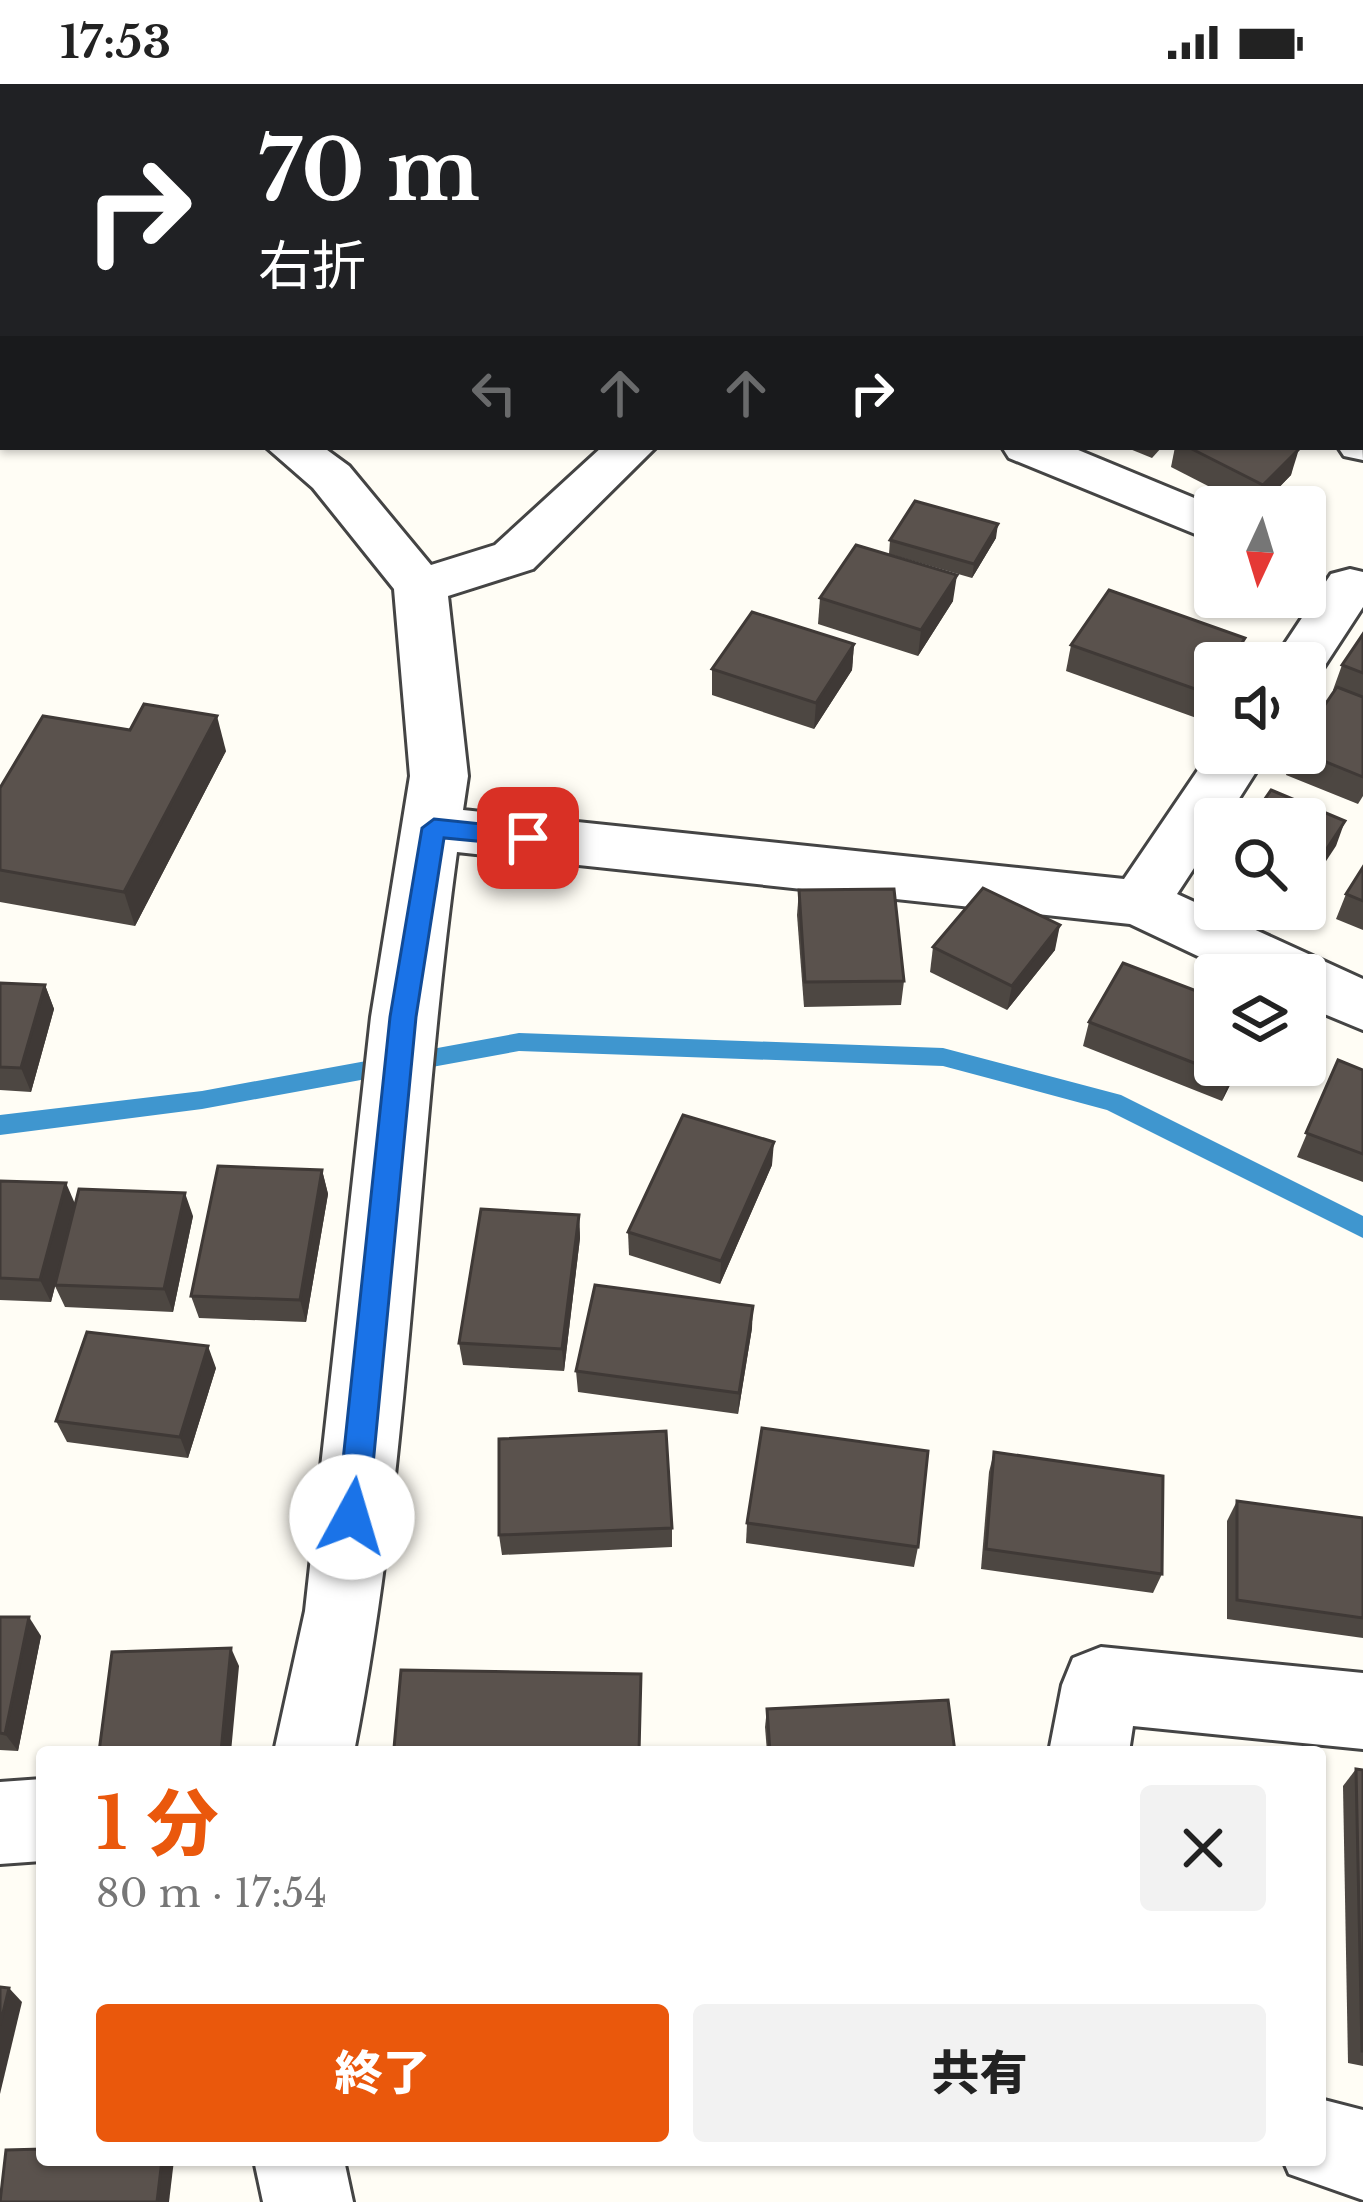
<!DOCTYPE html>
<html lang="ja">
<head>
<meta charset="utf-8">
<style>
  :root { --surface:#fff; --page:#f2f2f2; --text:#222; --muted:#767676; --accent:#ea580c }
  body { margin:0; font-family:"Libre Baskerville","Noto Sans JP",serif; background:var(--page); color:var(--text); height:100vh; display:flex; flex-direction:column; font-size:45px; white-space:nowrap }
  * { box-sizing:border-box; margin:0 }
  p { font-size:39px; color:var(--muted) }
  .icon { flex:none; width:66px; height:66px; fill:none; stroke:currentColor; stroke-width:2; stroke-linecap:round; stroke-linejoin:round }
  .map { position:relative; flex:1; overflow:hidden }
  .details { position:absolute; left:36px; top:1662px; width:1290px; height:420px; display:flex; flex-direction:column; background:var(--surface); border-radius:12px; box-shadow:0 3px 9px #0004 }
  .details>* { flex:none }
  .top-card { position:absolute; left:0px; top:0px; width:1365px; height:366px; box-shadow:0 3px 9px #0004; background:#202124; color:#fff; overflow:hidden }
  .needle { width:78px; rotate:184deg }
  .controls { position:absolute; left:1194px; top:402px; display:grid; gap:24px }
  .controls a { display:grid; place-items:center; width:132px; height:132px; border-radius:12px; background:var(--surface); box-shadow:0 3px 9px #0004; font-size:60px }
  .pin { position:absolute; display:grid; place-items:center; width:102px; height:102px; color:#fff; margin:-51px; border-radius:24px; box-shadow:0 6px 18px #0006 }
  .me { position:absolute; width:132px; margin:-66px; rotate:6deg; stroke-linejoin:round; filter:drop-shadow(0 0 9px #0008) }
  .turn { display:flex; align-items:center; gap:42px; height:252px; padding:0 60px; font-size:54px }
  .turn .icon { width:156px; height:156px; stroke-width:2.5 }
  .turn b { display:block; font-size:84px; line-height:102px }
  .lanes { display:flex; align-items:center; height:114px; padding:0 60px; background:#0003; justify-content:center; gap:60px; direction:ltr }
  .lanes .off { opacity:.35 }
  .round { display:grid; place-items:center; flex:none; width:126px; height:126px; border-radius:12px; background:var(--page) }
  .overview { display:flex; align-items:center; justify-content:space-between; height:204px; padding:0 60px }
  h1 { font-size:72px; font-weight:800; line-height:90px; color:var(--accent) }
  .cta { display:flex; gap:24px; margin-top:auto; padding:24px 60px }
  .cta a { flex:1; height:138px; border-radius:12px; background:var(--accent); color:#fff; font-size:48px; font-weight:800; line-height:138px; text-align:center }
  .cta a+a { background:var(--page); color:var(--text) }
  .status { display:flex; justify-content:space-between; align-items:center; height:84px; padding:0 60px; background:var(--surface); direction:ltr }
  .status svg { height:33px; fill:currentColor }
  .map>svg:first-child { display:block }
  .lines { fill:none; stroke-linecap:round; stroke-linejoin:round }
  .stream { fill:#3f96cf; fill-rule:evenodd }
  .minor-casing { stroke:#444; stroke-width:6 }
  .minor { fill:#fff; fill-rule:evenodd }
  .wall { fill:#4d4742 }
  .shaded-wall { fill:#3f3936 }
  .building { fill:#5a524d; stroke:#3f3936; stroke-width:3 }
  .route { fill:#1a73e8; stroke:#114b97; stroke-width:3 }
</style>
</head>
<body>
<div class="status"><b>17:53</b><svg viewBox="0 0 49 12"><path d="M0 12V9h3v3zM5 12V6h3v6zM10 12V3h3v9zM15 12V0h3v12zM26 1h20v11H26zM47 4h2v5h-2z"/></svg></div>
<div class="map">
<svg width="1363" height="2118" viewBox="0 0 1363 2118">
  <rect width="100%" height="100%" fill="#fffdf5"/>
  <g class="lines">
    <path class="stream" d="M 519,949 L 943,964 L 1121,1011 L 1363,1132 L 1363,1154 L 1107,1026 L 943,982 L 519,967 L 202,1025 L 0,1051 L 0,1031 L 202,1007 Z"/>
    <defs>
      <g id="minor">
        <path d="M 0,0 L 20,0 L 22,3 L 3,3 L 0,19 Z"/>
        <path d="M 30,0 L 117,0 L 28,3 Z"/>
        <path d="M 322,0 L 425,0 L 427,3 L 324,3 Z"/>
        <rect x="767" y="0" width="42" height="3"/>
        <rect x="1122" y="0" width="42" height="3"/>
        <rect x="1362" y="107" width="1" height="26"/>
        <path d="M 0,174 L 3,175 L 3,204 L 0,203 Z"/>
        <rect x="1362" y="184" width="1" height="29"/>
        <path d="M 3,295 L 3,326 L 0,327 L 0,296 Z"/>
        <path d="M 1362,346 L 1363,376 L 1344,372 L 1338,363 L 1362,363 Z"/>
        <path d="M 266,363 L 323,363 L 349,382 L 431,481 L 495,461 L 602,363 L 656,363 L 533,485 L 448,512 L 468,692 L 463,726 L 1124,795 L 1215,661 L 1215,669 L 1268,669 L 1226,735 L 1215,735 L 1215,752 L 1177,810 L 1363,895 L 1363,946 L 1305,922 L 1305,891 L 1238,891 L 1130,840 L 457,768 C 416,1067 412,1372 354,1668 L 274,1668 L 305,1527 L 371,933 L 410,692 L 394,505 L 313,404 Z"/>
        <path d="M 1002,363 L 1071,363 L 1216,423 L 1215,458 L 1009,374 Z"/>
        <path d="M 1350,485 L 1363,488 L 1363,523 L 1318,592 L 1305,596 L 1305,579 L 1272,579 L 1331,490 Z"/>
        <path d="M 1101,1563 L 1363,1589 L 1363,1665 L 1133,1642 L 1129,1668 L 1049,1668 L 1062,1601 L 1073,1574 Z"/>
        <path d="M 42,1695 L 42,1777 L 0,1780 L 0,1698 Z"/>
        <path d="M 1320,2015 L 1363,2026 L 1363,2116 L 1289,2090 L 1283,2076 L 1320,2076 Z"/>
        <path d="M 254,2076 L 344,2076 L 353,2118 L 263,2118 Z"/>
      </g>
    </defs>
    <use href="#minor" class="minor-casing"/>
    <use href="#minor" class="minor"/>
  </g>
  <g class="wall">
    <path d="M 600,0 L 639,0 L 638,3 L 600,3 Z"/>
    <path d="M 659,0 L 711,0 L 710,3 L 659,3 Z"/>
    <path d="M 1125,363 L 1162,363 L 1152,374 Z"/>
    <path d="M 1175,363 L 1295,363 L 1291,391 L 1260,423 L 1249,423 L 1171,383 Z"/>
    <path d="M 996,454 L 972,494 L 889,470 L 890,456 Z"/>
    <path d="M 820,514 L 953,517 L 918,572 L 818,540 Z"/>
    <path d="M 1363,550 L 1363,712 L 1358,720 L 1286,691 L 1293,669 L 1305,669 L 1334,607 L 1333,606 L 1342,581 Z"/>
    <path d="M 854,560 L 852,586 L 814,645 L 712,611 L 712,585 Z"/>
    <path d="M 1071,561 L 1215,579 L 1215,615 L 1202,636 L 1066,587 Z"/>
    <path d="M 226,667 L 135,842 L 0,818 L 0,704 Z"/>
    <path d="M 1363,783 L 1363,846 L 1336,835 L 1346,810 Z"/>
    <path d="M 799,806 L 904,897 L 901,921 L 804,923 L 797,831 Z"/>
    <path d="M 1277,825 L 1295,825 L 1291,831 Z"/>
    <path d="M 933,863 L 1055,866 L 1007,926 L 930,888 Z"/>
    <path d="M 0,899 L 45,901 L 54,925 L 31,1008 L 0,1006 Z"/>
    <path d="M 1089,938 L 1215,981 L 1240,981 L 1222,1017 L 1083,962 Z"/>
    <path d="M 1338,976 L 1363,986 L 1363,1098 L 1297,1073 Z"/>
    <path d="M 772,1081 L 720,1200 L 629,1171 L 628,1148 Z"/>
    <path d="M 322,1086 L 328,1110 L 306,1238 L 199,1234 L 191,1212 Z"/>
    <path d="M 0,1097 L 75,1121 L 193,1132 L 173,1228 L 65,1223 L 55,1202 L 51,1218 L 0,1216 Z"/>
    <path d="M 579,1131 L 580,1154 L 564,1287 L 463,1281 L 459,1259 Z"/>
    <path d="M 752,1244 L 738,1330 L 578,1308 L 576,1287 Z"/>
    <path d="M 216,1284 L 188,1374 L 67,1358 L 56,1337 Z"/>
    <path d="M 994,1368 L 1162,1490 L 1153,1509 L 981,1485 L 989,1388 Z"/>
    <path d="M 1237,1417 L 1363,1434 L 1363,1554 L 1227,1535 L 1227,1437 Z"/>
    <path d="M 747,1439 L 918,1463 L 914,1483 L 746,1459 Z"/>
    <path d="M 672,1444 L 672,1463 L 502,1471 L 499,1451 Z"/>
    <path d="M 0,1533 L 41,1552 L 18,1667 L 0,1666 Z"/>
    <path d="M 641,1590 L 640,1668 L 395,1668 L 394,1664 Z"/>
    <path d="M 767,1625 L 955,1668 L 767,1668 L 765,1643 Z"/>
    <path d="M 1356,1685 L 1363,1686 L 1363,1982 L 1348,1979 L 1343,1702 Z"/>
  </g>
  <g class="shaded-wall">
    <path d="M 3,30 L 3,48 L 0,53 L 0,34 Z"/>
    <path d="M 1299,365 L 1291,391 L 1260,423 L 1257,423 L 1263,401 Z"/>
    <path d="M 998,440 L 996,454 L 972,494 L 974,480 Z"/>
    <path d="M 957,491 L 953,517 L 918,572 L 921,546 Z"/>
    <path d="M 1245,554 L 1238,579 L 1229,579 Z"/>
    <path d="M 854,560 L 852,586 L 814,645 L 816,619 Z"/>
    <path d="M 1215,601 L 1215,615 L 1202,636 L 1209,610 Z"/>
    <path d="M 217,632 L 226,667 L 135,842 L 124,808 Z"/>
    <path d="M 1345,737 L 1336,762 L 1305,809 L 1305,798 Z"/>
    <path d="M 1060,841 L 1055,866 L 1007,926 L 1012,902 Z"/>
    <path d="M 45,901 L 54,925 L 31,1008 L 21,984 Z"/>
    <path d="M 1236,981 L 1240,981 L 1222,1017 L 1230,993 Z"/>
    <path d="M 774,1058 L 772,1081 L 720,1200 L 721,1177 Z"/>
    <path d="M 322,1086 L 328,1110 L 306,1238 L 300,1216 Z"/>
    <path d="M 66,1099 L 76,1122 L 51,1218 L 40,1196 Z"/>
    <path d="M 185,1109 L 193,1132 L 173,1228 L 164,1205 Z"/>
    <path d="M 579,1131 L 580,1154 L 564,1287 L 562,1265 Z"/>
    <path d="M 753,1222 L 752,1244 L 738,1330 L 739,1309 Z"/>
    <path d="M 208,1262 L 216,1284 L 188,1374 L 180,1353 Z"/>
    <path d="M 29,1533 L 41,1552 L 18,1667 L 5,1650 Z"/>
    <path d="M 231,1564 L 239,1582 L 231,1668 L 221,1668 Z"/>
    <path d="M 9,1904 L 22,1918 L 0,2010 L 0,1941 Z"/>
    <path d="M 162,2076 L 174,2076 L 169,2118 L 157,2118 Z"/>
  </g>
  <g class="building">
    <path d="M 59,0 L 92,0 L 113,2 L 57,3 Z"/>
    <path d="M 674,0 L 706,0 L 705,3 Z"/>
    <rect x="909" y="0" width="61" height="3"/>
    <path d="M 980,0 L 1040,2 L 1040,3 L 980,3 Z"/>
    <rect x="1202" y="0" width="58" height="3"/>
    <path d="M 0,14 L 3,14 L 3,30 L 0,34 Z"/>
    <path d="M 3,87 L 3,132 L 0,130 L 0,89 Z"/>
    <path d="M 1188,363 L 1295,363 L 1299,365 L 1263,401 Z"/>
    <path d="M 915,417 L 998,440 L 974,480 L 890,456 Z"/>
    <path d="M 856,461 L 957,491 L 921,546 L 820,514 Z"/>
    <path d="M 1109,506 L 1245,554 L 1229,579 L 1215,579 L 1215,601 L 1209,610 L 1071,561 Z"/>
    <path d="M 752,528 L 854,560 L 816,619 L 712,585 Z"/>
    <path d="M 1363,550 L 1363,589 L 1342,581 Z"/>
    <path d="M 1337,603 L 1363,613 L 1363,693 L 1304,669 L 1305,650 Z"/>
    <path d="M 144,620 L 217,632 L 124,808 L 0,786 L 0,704 L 43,632 L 130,646 Z"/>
    <path d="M 1271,706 L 1345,737 L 1305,798 L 1305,735 L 1251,735 Z"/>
    <path d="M 1363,783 L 1363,817 L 1346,810 Z"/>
    <path d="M 983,804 L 1060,841 L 1012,902 L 933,863 Z"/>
    <path d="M 894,805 L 904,897 L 805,898 L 799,806 Z"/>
    <path d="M 1123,879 L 1215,914 L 1215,981 L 1236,981 L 1230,993 L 1089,938 Z"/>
    <path d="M 0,899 L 45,901 L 21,984 L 0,983 Z"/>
    <path d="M 1338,976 L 1363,986 L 1363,1070 L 1306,1049 Z"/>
    <path d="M 683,1031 L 774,1058 L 721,1177 L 628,1148 Z"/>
    <path d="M 218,1082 L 322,1086 L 300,1216 L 191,1212 Z"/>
    <path d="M 0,1097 L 66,1099 L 40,1196 L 0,1194 Z"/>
    <path d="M 79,1105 L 185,1109 L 164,1205 L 55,1201 Z"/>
    <path d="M 481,1125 L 579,1131 L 562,1265 L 459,1259 Z"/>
    <path d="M 595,1201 L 753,1222 L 739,1309 L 576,1287 Z"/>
    <path d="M 87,1248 L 208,1262 L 180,1353 L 56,1337 Z"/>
    <path d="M 762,1344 L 928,1367 L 918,1463 L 747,1439 Z"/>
    <path d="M 666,1347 L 672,1444 L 499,1451 L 499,1355 Z"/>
    <path d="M 994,1368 L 1163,1392 L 1162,1490 L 986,1465 Z"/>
    <path d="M 1237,1417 L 1363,1434 L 1363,1534 L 1237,1516 Z"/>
    <path d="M 0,1533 L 29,1533 L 5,1650 L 0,1649 Z"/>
    <path d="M 231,1564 L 221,1668 L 99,1668 L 112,1568 Z"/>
    <path d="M 401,1586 L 641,1590 L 639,1668 L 536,1668 L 537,1666 L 394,1664 Z"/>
    <path d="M 948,1616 L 955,1668 L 770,1668 L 767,1625 Z"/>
    <path d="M 1356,1685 L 1363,1686 L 1363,1967 L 1362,1967 Z"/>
    <path d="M 0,1903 L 9,1904 L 0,1941 Z"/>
    <path d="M 42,2065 L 42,2076 L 162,2076 L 157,2118 L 0,2118 L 6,2066 Z"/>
  </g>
  <path class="route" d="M 434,735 L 528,745 L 540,754 L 528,762 L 444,754 L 416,933 L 368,1433 L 363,1443 L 352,1447 L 341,1443 L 337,1433 L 390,933 L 422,744 Z"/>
</svg>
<div class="controls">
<a><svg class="needle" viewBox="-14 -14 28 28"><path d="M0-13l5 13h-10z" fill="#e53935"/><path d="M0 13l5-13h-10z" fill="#767676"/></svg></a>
<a><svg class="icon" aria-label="sound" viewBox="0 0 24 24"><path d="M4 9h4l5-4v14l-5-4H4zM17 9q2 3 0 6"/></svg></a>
<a><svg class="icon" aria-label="search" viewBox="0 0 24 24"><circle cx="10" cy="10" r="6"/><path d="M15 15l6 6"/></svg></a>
<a><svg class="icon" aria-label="layers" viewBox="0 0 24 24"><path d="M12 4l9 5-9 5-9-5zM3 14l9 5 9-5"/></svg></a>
</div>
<div class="pin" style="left:528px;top:754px;background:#d93025"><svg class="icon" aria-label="arrive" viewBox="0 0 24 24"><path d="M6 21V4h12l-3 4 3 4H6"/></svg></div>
<svg class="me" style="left:352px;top:1433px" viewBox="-20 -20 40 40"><circle r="19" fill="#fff"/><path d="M0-13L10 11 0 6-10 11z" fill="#1a73e8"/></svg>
<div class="top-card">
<div class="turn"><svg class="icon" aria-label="right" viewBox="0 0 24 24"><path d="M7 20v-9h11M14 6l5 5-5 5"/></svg><div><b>70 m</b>右折</div></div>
<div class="lanes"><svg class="icon off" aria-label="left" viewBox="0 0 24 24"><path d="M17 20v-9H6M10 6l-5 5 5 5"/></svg><svg class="icon off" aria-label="ahead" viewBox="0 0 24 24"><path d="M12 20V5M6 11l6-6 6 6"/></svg><svg class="icon off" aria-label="ahead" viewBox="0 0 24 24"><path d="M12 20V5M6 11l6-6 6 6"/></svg><svg class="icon" aria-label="right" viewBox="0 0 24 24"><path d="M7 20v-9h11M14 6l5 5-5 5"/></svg></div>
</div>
<section class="details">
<div class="overview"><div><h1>1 分</h1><p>80 m · 17:54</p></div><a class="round"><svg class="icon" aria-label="close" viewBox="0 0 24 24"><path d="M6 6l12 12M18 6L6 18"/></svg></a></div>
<div class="cta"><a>終了</a><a>共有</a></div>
</section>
</div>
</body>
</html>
